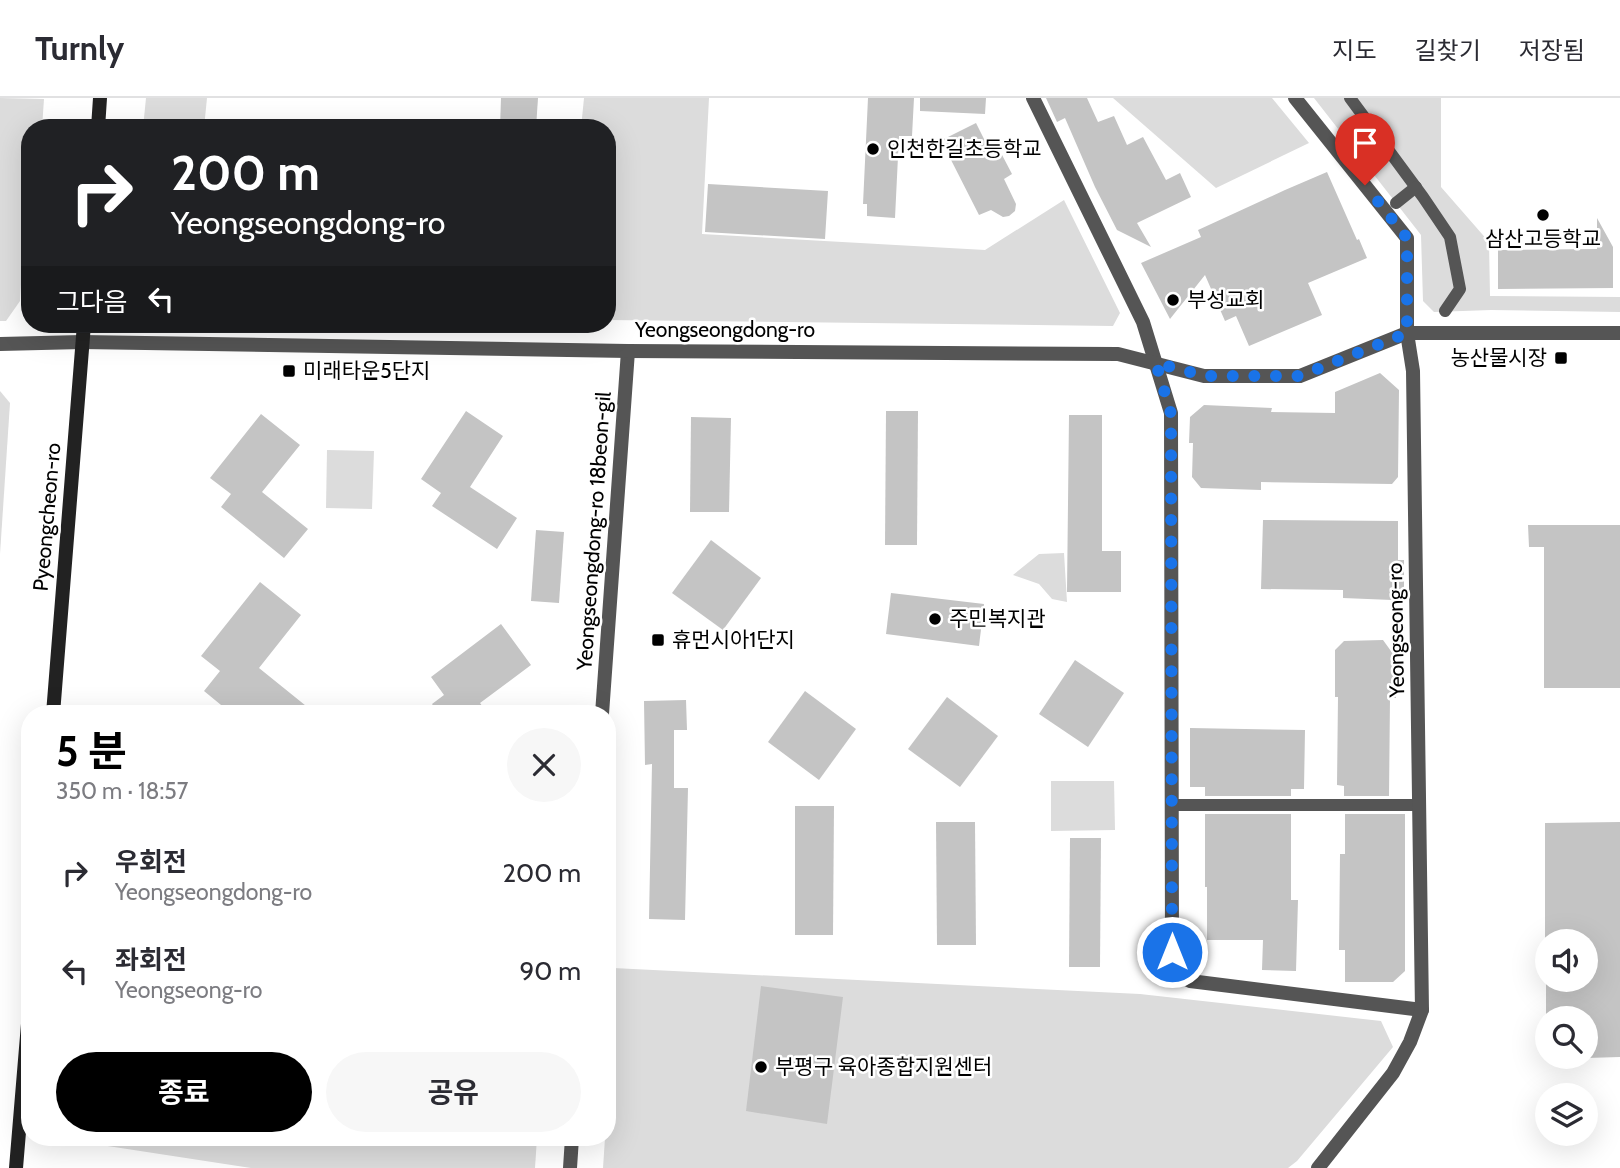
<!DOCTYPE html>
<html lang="ko">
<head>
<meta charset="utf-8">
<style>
  :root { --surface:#fff; --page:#f7f7f7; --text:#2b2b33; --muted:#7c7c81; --line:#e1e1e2; --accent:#000 }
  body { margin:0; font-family:Cabin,"Noto Sans KR",sans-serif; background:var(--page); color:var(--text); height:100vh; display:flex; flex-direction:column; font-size:26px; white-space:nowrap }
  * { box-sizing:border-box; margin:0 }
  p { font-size:23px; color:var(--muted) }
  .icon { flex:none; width:38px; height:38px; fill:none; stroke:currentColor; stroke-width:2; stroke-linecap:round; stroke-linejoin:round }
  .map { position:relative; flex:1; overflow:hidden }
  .sheet { position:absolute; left:21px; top:607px; width:595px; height:441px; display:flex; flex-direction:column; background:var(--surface); border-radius:28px; box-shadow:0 7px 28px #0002 }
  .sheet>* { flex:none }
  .banner { position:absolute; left:21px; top:21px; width:595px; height:214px; border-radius:28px; box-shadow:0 7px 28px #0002; background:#202124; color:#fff; overflow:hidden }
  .tools { position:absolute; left:1535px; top:831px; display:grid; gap:14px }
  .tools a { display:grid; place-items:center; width:63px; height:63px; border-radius:50%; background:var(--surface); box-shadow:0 7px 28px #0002; font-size:35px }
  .pin { position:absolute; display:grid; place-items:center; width:60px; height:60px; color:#fff; margin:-72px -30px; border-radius:50% 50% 50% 0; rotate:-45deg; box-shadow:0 0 7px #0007 }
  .pin .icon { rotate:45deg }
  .me { position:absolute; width:77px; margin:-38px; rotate:0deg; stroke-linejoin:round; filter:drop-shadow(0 0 5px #0008) }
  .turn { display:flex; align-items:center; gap:24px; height:147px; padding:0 35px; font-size:32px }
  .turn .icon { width:91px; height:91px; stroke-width:2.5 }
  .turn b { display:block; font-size:49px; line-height:60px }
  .then { display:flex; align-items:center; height:66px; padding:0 35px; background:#0003; gap:14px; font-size:26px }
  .round { display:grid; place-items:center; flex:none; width:74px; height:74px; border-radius:37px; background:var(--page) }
  .overview { display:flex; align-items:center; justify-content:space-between; height:119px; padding:0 35px }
  h1 { font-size:42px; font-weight:700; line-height:52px; color:var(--accent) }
  .primary-button { display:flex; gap:14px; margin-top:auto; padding:14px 35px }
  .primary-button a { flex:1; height:80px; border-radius:42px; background:var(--accent); color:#fff; font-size:28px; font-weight:700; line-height:80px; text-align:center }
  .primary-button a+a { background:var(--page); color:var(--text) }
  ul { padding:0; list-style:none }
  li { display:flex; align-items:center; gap:21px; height:98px; padding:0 35px }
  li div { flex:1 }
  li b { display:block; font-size:26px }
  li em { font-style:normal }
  header { display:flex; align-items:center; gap:42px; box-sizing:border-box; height:98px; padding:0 35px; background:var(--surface); border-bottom:2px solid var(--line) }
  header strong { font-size:33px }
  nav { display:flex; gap:38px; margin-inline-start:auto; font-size:24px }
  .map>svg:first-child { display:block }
  .green { fill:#dcdcdc }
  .building { fill:#c4c4c4 }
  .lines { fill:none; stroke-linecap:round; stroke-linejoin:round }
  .pedestrian { stroke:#555; stroke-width:12 }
  .minor { stroke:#555; stroke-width:14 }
  .tertiary { stroke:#555; stroke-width:14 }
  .secondary { stroke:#222; stroke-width:14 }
  .route { stroke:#1a73e8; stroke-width:12; stroke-dasharray:0 21.6 }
  .poi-dot { fill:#000; stroke:#fff; stroke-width:2.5 }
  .labels { text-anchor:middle; stroke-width:5; stroke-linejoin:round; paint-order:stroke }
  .poi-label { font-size:21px; fill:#000; stroke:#fff; text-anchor:start }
  .street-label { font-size:21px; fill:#000; stroke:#fff }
</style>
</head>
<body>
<header>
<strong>Turnly</strong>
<nav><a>지도</a><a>길찾기</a><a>저장됨</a></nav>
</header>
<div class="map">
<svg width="1620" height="1070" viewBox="0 0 1620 1070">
  <rect width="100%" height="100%" fill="#fff"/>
  <g class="green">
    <path d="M 0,0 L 44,1 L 42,30 L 30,30 L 30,118 L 24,137 L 20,203 L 6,223 L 0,223 Z"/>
    <path d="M 146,0 L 207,0 L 204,30 L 143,30 Z"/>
    <path d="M 584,0 L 709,0 L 702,136 L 985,152 L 1064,102 L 1120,215 L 1113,228 L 607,222 L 607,30 L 581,30 Z"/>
    <path d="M 1113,0 L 1272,0 L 1309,45 L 1216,90 Z"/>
    <path d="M 1314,0 L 1441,0 L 1441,89 L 1489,144 L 1490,198 L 1620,199 L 1620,214 L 1491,212 L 1434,214 L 1423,203 L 1421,137 Z"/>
    <path d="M 0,293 L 10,305 L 0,456 Z"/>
    <path d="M 327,352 L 374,353 L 372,411 L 326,410 Z"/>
    <path d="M 1064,455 L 1067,504 L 1052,501 L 1039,486 L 1013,477 L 1039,456 Z"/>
    <path d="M 1051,683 L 1114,683 L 1115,732 L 1051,733 Z"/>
    <path d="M 613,870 L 1140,896 L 1381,923 L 1393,949 L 1297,1063 L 1288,1070 L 603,1070 L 605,1040 L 607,1040 L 607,984 Z"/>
    <path d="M 62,1040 L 537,1040 L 535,1070 L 251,1070 L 62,1041 Z"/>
  </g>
  <g class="building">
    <path d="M 501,0 L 538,0 L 536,30 L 500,30 Z"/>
    <path d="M 868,0 L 914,0 L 912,38 L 899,38 L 895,120 L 867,118 L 867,106 L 863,106 Z"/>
    <path d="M 920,0 L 986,0 L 985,16 L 920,13 Z"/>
    <path d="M 1046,0 L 1087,0 L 1098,24 L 1114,18 L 1127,47 L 1143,39 L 1166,82 L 1180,75 L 1191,99 L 1137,125 L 1151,149 L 1117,132 L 1095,89 L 1065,20 L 1057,24 Z"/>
    <path d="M 976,25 L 993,59 L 1001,55 L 1012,76 L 1004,81 L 1016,106 L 1015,113 L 1009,118 L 1003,119 L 991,112 L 979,117 L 948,56 L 951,54 L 944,41 Z"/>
    <path d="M 1327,74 L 1357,142 L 1359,141 L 1367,160 L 1308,185 L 1322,217 L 1249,248 L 1236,218 L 1225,223 L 1205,177 L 1170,221 L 1141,165 L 1201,139 L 1198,132 L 1285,92 Z"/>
    <path d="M 708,86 L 828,93 L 825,141 L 705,134 Z"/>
    <path d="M 1597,120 L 1613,149 L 1613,190 L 1498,191 L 1498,152 L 1597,151 Z"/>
    <path d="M 1380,275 L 1399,292 L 1398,379 L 1392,386 L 1261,384 L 1261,392 L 1201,390 L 1192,379 L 1193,345 L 1189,345 L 1190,319 L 1204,307 L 1272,310 L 1271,314 L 1335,315 L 1335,294 Z"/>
    <path d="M 466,313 L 503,338 L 470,389 L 517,420 L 497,451 L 432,408 L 441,395 L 421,381 Z"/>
    <path d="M 886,313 L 918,313 L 917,447 L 885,447 Z"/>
    <path d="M 261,316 L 300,347 L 262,394 L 308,431 L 284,460 L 221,409 L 231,396 L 210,380 Z"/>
    <path d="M 1069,317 L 1102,317 L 1102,453 L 1121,453 L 1121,494 L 1067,494 Z"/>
    <path d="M 691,319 L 731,320 L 729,414 L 690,414 Z"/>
    <path d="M 1263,422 L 1398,423 L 1398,462 L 1404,462 L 1404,492 L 1392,502 L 1343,500 L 1343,492 L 1261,491 Z"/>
    <path d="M 1528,427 L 1620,427 L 1620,590 L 1544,590 L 1544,449 L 1529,449 Z"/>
    <path d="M 536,432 L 564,434 L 559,505 L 531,503 Z"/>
    <path d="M 711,442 L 761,480 L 723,532 L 672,495 Z"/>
    <path d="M 260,484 L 301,517 L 259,570 L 316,616 L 232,616 L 204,593 L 220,573 L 201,558 Z"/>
    <path d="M 891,495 L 984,506 L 979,548 L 886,536 Z"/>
    <path d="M 501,526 L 531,567 L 480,605 L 488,616 L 439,616 L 432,606 L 444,597 L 431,579 Z"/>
    <path d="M 1383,542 L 1396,560 L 1396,600 L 1390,600 L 1389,698 L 1344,698 L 1344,688 L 1337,687 L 1338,599 L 1335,599 L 1335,552 L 1344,543 Z"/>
    <path d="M 1075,562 L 1124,595 L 1088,649 L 1039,616 Z"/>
    <path d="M 805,593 L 856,631 L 819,682 L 768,644 Z"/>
    <path d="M 947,599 L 998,638 L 960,689 L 908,651 Z"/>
    <path d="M 686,602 L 687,632 L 674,632 L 674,690 L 688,690 L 685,822 L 649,821 L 652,666 L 645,667 L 644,603 Z"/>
    <path d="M 1190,630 L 1305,632 L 1304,691 L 1291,691 L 1291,698 L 1205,698 L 1205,689 L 1190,689 Z"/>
    <path d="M 795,708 L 834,708 L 833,837 L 795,837 Z"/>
    <path d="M 1205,716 L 1291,716 L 1291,802 L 1298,802 L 1296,873 L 1262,872 L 1263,842 L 1207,842 L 1207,789 L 1205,789 Z"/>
    <path d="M 1345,716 L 1405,716 L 1405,873 L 1393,884 L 1345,884 L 1345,852 L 1339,852 L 1340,756 L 1345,756 Z"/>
    <path d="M 936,724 L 975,724 L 976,847 L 937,847 Z"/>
    <path d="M 1620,724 L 1620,959 L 1586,960 L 1586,920 L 1546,920 L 1546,882 L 1586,882 L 1586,844 L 1545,844 L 1545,725 Z"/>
    <path d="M 1070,740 L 1101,740 L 1100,869 L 1069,869 Z"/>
    <path d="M 761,888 L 843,899 L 827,1026 L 746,1013 Z"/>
  </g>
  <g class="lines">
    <g class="pedestrian">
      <path d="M 1350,0 L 1423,99 L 1450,139 L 1460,191 L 1445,213"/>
      <path d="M 1396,105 L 1416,89"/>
      <path d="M 1172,707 L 1419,707"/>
    </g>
    <g class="minor">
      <path d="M 1033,0 L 1143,224 L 1171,315 L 1172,854 C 1175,870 1175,876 1190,883 L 1422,912"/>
      <path d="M 1295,0 L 1407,140 L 1407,235 L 1413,273 L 1422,912 L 1410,944 L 1393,975 L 1318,1070"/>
      <path d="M 0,246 L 82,244"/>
      <path d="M 602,616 L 628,253"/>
      <path d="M 570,1070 L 572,1040"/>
    </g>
    <path class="tertiary" d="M 82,244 L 628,253 L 1118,256 L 1204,278 L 1300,278 L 1407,235 L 1620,235"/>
    <g class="secondary">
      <path d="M 98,30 L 100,0"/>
      <path d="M 53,616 L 84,226"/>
      <path d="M 16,1070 L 30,902"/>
    </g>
  </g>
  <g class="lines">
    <path class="route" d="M 1172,854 L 1171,316 L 1156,265 L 1205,278 L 1300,278 L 1407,235 L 1407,140 L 1365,87"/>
  </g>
  <g class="poi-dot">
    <circle cx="873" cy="51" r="7"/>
    <circle cx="1543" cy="117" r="7"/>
    <circle cx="1173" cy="202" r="7"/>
    <rect x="1554" y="253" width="14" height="14" rx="3.5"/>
    <rect x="282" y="266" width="14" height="14" rx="3.5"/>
    <circle cx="935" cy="521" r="7"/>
    <rect x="651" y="535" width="14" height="14" rx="3.5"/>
    <circle cx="761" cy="969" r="7"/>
  </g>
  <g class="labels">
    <g class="poi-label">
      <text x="887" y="58">인천한길초등학교</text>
      <text x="1543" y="148" text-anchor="middle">삼산고등학교</text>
      <text x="1187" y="209">부성교회</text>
      <text x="1547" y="267" text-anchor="end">농산물시장</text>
      <text x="303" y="280">미래타운5단지</text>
      <text x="949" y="528">주민복지관</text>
      <text x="672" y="549">휴먼시아1단지</text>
      <text x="775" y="976">부평구 육아종합지원센터</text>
    </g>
    <g class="street-label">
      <text x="725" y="239">Yeongseongdong-ro</text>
      <text transform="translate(47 419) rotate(-85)" y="7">Pyeongcheon-ro</text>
      <text transform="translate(594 433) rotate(-86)" y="7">Yeongseongdong-ro 18beon-gil</text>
      <text transform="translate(1396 532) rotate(-91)" y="7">Yeongseong-ro</text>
    </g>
  </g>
</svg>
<div class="tools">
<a><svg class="icon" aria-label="sound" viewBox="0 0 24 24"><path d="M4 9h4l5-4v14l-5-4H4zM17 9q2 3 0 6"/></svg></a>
<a><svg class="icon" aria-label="search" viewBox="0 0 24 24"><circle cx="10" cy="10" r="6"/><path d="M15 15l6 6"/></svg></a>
<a><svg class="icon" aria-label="layers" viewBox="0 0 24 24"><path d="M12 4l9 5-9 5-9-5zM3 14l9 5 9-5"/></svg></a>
</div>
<div class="pin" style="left:1365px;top:87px;background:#d93025"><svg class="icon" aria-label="arrive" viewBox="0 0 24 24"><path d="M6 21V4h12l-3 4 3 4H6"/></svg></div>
<svg class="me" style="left:1172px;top:854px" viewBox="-20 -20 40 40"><circle r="17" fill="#1a73e8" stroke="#fff" stroke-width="3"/><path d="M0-11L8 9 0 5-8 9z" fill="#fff"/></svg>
<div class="banner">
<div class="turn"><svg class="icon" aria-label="right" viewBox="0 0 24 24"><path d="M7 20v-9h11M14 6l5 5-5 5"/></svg><div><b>200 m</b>Yeongseongdong-ro</div></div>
<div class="then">그다음<svg class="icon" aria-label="left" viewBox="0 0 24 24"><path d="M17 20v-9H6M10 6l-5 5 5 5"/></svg></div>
</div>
<section class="sheet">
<div class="overview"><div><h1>5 분</h1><p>350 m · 18:57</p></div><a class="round"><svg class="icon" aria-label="close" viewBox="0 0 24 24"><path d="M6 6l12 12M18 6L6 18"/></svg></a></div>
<ul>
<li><svg class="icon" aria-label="right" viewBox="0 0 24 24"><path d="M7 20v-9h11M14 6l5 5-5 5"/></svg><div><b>우회전</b><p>Yeongseongdong-ro</p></div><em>200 m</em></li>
<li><svg class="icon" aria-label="left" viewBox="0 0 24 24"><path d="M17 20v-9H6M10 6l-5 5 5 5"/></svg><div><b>좌회전</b><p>Yeongseong-ro</p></div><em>90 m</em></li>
</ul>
<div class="primary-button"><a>종료</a><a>공유</a></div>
</section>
</div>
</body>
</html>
